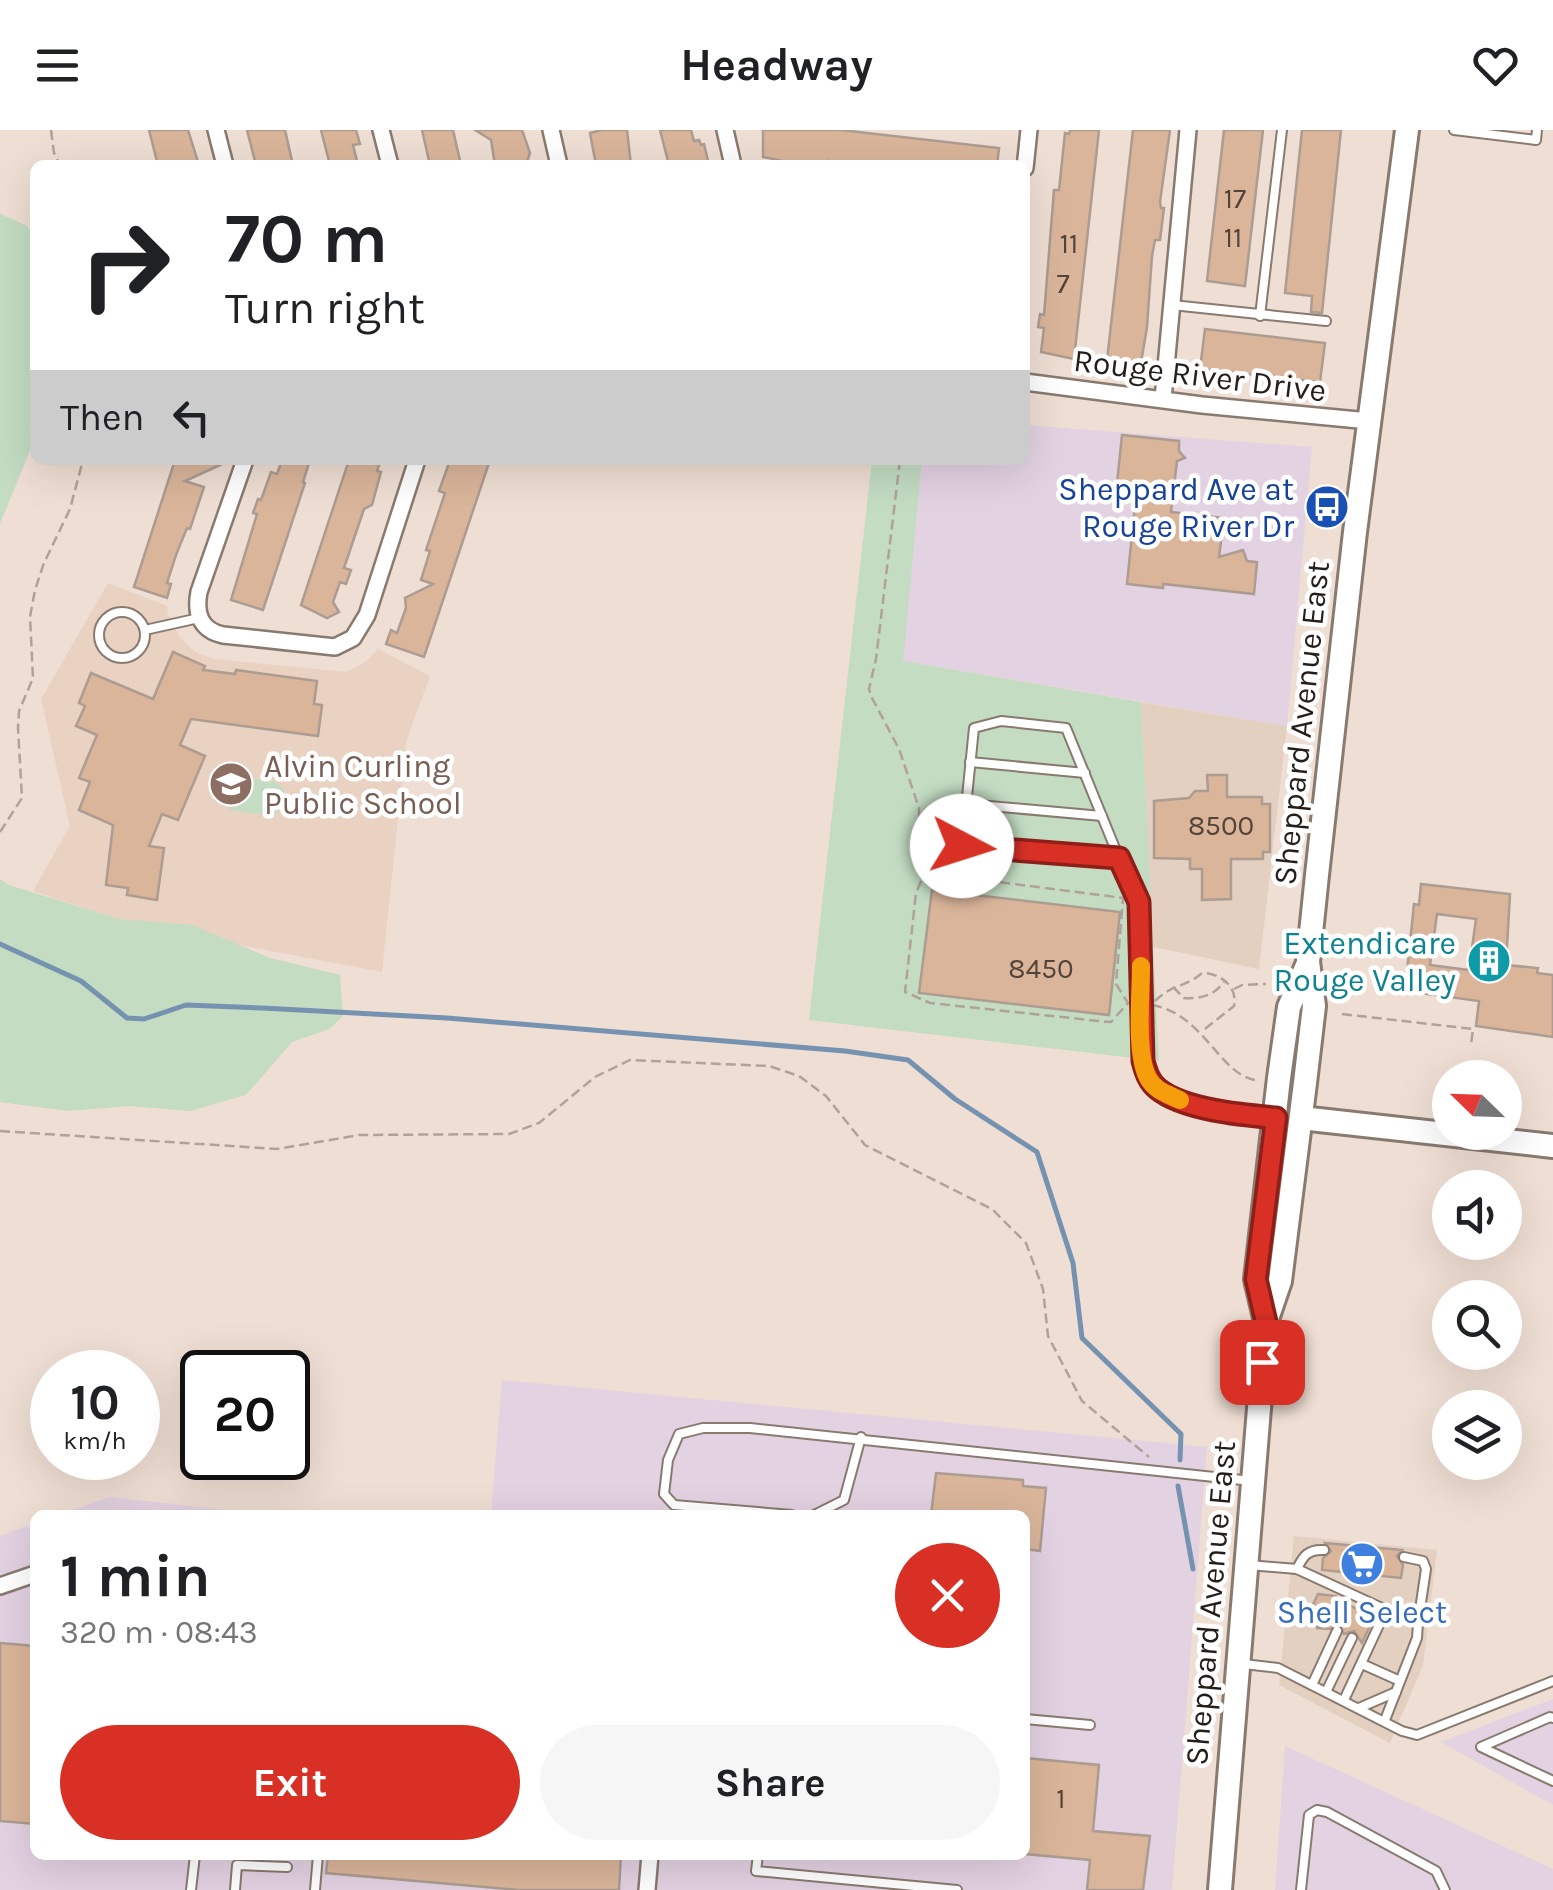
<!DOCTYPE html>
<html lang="en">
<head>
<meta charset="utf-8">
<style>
  :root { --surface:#fff; --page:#f6f6f6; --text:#202124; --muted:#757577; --accent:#d93025 }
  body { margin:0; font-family:Karla,sans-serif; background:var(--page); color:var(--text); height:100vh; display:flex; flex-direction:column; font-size:38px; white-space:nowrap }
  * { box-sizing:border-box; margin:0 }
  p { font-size:32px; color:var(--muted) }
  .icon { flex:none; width:55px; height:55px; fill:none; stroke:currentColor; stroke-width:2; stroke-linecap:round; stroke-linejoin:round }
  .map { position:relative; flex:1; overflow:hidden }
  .drawer { position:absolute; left:30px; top:1380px; width:1000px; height:350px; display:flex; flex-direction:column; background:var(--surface); border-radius:15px; box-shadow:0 10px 40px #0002 }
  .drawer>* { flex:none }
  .top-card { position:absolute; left:30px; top:30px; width:1000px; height:305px; border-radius:15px; box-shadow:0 10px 40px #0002; background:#fff; color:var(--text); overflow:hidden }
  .needle { width:65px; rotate:293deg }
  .tools { position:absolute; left:1432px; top:930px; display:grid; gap:20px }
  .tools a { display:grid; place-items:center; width:90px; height:90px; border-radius:50%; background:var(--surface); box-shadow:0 10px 40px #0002; font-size:50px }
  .speed { position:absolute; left:30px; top:1220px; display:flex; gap:20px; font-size:50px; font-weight:700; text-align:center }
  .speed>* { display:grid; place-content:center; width:130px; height:130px; border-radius:50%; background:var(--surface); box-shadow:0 10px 40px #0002; line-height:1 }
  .speed small { font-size:25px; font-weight:400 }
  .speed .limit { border:5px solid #111; border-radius:15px; background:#fff; color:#111 }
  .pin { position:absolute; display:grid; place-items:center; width:85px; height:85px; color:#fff; margin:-42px; border-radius:20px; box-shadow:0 5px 15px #0006 }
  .me { position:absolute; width:110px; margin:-55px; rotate:95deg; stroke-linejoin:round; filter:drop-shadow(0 0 8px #0008) }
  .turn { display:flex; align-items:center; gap:35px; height:210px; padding:0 30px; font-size:45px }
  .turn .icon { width:130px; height:130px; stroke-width:2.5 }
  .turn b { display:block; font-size:70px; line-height:85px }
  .then { display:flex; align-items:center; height:95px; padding:0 30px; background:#0003; gap:20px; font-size:38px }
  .round { display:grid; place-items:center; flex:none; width:105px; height:105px; border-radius:52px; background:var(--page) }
  .summary { display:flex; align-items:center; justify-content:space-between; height:170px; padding:0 30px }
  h1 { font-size:60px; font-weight:700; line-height:75px }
  .primary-button { display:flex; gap:20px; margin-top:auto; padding:20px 30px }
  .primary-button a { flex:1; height:115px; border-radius:60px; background:var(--accent); color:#fff; font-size:40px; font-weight:700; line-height:115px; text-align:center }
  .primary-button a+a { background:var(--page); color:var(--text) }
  header { display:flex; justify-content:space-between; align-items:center; height:130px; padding:0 30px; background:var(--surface); font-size:45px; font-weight:700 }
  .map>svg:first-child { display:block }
  .commercial { fill:#e3d0c1 }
  .industrial { fill:#e3d2e2 }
  .built { fill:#e9d2c2 }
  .green { fill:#c3dcc2 }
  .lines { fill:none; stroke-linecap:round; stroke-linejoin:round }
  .stream { stroke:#7592b1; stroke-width:5 }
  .building { fill:#dab59a; stroke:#ac9c91; stroke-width:2.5; fill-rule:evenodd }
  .lane-casing { stroke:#897a70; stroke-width:12 }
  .street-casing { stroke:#897a70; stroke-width:20 }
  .secondary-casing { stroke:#897a70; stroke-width:28 }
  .path { stroke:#b0a29a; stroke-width:2.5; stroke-dasharray:10 5; stroke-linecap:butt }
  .lane { stroke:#fff; stroke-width:8 }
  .street { stroke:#fff; stroke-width:15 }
  .secondary { stroke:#fff; stroke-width:22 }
  .route-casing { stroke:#8d1f18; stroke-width:25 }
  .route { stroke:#d93025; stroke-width:18 }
  .slow { stroke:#f59e0b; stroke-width:18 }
  .labels { text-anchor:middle; stroke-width:9; stroke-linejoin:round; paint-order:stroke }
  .number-label { font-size:28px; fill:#52443a }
  .street-label { font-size:32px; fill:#241e1a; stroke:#fff }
  .transit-label { font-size:32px; fill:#164399; stroke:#fff; text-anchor:end }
  .education-label { font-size:32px; fill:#785e54; stroke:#fff; text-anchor:start }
  .culture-label { font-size:32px; fill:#0d838f; stroke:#fff; text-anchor:end }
  .shop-label { font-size:32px; fill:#366cbe; stroke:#fff }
</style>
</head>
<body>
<header><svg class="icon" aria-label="menu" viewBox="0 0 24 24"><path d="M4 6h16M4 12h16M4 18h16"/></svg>Headway<svg class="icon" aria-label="heart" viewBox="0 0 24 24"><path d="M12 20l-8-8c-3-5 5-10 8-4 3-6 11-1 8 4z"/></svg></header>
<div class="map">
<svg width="1553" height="1760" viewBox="0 0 1553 1760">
  <rect width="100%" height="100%" fill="#efded3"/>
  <g class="commercial">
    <path d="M 1141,572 L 1287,596 L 1259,839 L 1153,817 Z"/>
    <path d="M 1294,1406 L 1437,1420 L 1423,1535 L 1390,1613 L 1279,1555 Z"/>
  </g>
  <g class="industrial">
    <path d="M 1025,295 L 1312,317 L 1287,596 L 902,531 L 922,330 L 1025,330 Z"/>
    <path d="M 502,1250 L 1207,1317 L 1172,1760 L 0,1760 L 0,1406 L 35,1393 L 35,1725 L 1025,1725 L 1025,1385 L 491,1385 Z"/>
    <path d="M 110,1367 L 269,1385 L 59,1385 Z"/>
    <path d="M 1553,1569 L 1553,1675 L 1441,1612 Z"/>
    <path d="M 1285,1616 L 1553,1739 L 1553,1760 L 1275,1760 Z"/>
  </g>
  <path class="built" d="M 108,453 L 167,476 L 168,484 L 180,508 L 197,523 L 214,529 L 347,542 L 367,531 L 378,519 L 430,546 L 406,612 L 382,842 L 138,796 L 33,761 L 70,696 L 41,569 Z"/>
  <g class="green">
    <path d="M 0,84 L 26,95 L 35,105 L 35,308 L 0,394 Z"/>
    <path d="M 872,330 L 922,330 L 903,531 L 1141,572 L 1159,931 L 809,890 Z"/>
    <path d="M 254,649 L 274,651 L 284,660 L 282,677 L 273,686 L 230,680 C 220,661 239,653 254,649 Z"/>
    <path d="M 0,749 L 9,755 L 119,789 L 192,795 L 270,828 L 340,845 L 343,886 L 329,899 L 292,912 L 246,965 L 190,981 L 129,976 L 69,981 L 0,972 Z"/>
  </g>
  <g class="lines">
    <g class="stream">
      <path d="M 0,814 L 81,851 L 127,888 L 144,889 L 186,875 L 262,878 L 447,888 L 845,921 L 908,930 L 955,969 L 1037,1022 L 1073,1133 L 1082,1208 L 1181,1304 L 1180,1330"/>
      <path d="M 1178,1356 L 1193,1439"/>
    </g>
  </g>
  <g class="building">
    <path d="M 149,0 L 188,0 L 199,35 L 158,35 Z"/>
    <path d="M 247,0 L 285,0 L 293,35 L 256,35 Z"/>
    <path d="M 321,0 L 356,0 L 360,14 L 353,15 L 358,35 L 330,35 Z"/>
    <path d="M 422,0 L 453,0 L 461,35 L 430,35 Z"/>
    <path d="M 475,0 L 522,0 L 530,23 L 526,35 L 495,35 L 491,10 Z"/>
    <path d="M 602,0 L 627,0 L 631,35 L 596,35 L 590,3 Z"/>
    <path d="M 660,0 L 691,0 L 694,11 L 699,10 L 701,15 L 704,14 L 709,35 L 669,35 Z"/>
    <path d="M 763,0 L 841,0 L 999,18 L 997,35 L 856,35 L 828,31 L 827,34 L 802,35 L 763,27 Z"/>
    <path d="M 1070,0 L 1099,0 L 1074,229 L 1041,222 L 1044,198 L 1038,197 L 1040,184 L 1044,185 L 1054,60 L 1059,60 L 1065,3 L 1069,4 Z"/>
    <path d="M 1133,0 L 1170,0 L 1160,72 L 1161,78 L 1164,78 L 1160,110 L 1155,110 L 1152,126 L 1147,197 L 1141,233 L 1107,230 Z"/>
    <path d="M 1224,0 L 1263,0 L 1245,156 L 1207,151 Z"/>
    <path d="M 1302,0 L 1341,0 L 1322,183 L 1311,182 L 1312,166 L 1285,163 Z"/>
    <path d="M 1205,199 L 1325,213 L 1320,252 L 1200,239 Z"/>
    <path d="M 1122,305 L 1179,311 L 1179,321 L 1185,328 L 1177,331 L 1171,382 L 1224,388 L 1219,427 L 1243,420 L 1247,431 L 1257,432 L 1254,464 L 1163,454 L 1163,458 L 1127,454 L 1136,365 L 1116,363 Z"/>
    <path d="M 175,330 L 231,330 L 185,351 L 204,357 L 190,399 L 187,398 L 176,425 L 167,453 L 171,454 L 167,468 L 134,457 Z"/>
    <path d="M 282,330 L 310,330 L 303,352 L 305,353 L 263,480 L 231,470 L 257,384 L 253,383 L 258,369 L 261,370 L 271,342 L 277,344 Z"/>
    <path d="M 349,330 L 381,330 L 377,341 L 381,342 L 372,375 L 364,379 L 344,438 L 351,440 L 346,454 L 340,452 L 333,472 L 339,482 L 327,488 L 301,475 Z"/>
    <path d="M 450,330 L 490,330 L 424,527 L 386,514 L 391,500 L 397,503 L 406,478 L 405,468 L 433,454 L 421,450 L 430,421 L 426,420 L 445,363 L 439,361 Z"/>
    <path d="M 173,522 L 205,536 L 203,540 L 235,544 L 236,540 L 317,551 L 314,574 L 322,575 L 318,606 L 191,589 L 180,615 L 205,626 L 178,690 L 162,684 L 149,716 L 164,718 L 157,770 L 127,765 L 128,758 L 106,755 L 113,695 L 79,680 L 90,652 L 79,648 L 97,605 L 76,596 L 85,576 L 79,573 L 91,543 L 153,569 Z"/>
    <path d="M 1207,645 L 1227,645 L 1227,667 L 1262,667 L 1262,674 L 1270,674 L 1270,722 L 1263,722 L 1263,729 L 1231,729 L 1231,769 L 1202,770 L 1202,739 L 1190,739 L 1190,729 L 1154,728 L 1154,671 L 1189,668 L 1195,661 L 1208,661 Z"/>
    <path d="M 1421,754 L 1510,764 L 1506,835 L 1538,838 L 1537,843 L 1553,845 L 1553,907 L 1476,896 L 1479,871 L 1405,861 L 1414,774 L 1419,775 ZM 1437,784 L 1476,789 L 1469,840 L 1430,835 Z"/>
    <path d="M 932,760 L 1120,782 L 1109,885 L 919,863 Z"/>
    <path d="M 936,1343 L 1023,1350 L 1023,1356 L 1046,1358 L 1040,1421 L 1025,1419 L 1025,1385 L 931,1385 Z"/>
    <path d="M 1325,1413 L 1402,1420 L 1397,1426 L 1403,1435 L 1401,1448 L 1322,1440 L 1323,1428 L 1331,1421 Z"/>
    <path d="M 1318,1464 L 1336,1466 L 1336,1469 L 1374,1487 L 1362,1513 L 1354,1501 L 1344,1504 L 1339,1494 L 1330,1499 L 1317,1498 L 1317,1492 L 1307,1487 Z"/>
    <path d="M 0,1513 L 35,1516 L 35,1694 L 0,1691 Z"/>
    <path d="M 1025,1628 L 1099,1635 L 1093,1701 L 1150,1706 L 1143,1760 L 1087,1760 L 1090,1730 L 1025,1724 Z"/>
    <path d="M 328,1725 L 621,1725 L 619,1760 L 519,1760 L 326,1743 Z"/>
  </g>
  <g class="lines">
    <defs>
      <g id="lane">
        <path d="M 1454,0 L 1536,10 L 1537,0"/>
        <path d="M 1172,175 L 1326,191"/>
        <path d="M 1260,186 L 1282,0"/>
        <circle cx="122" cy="505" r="23"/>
        <path d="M 145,500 L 199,488"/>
        <path d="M 970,632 L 1085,643"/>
        <path d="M 967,674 L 1102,686"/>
        <path d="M 1119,728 L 1066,598 L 1001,591 L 974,598 L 962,716 L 1119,728 L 1139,772 L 1143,931 C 1146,941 1149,951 1157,959 C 1182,980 1240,985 1271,988"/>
        <path d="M 792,1385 L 674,1375 L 664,1364 L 668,1330 L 679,1304 L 703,1298 L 750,1298 L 1252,1351"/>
        <path d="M 814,1385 L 844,1370 L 861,1307"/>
        <path d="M 1404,1427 L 1423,1431 L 1426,1439 L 1418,1493"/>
        <path d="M 1249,1435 L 1297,1439 L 1386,1480 L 1344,1570"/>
        <path d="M 1297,1439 C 1303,1426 1308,1419 1324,1420"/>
        <path d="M 1244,1534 L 1278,1538 L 1402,1601 L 1417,1605 L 1553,1551"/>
        <path d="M 1362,1534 L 1400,1551"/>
        <path d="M 1312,1555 L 1337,1501"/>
        <path d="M 1326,1562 L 1352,1508"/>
        <path d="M 1359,1578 L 1396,1562"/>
        <path d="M 1553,1588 L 1550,1587 L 1481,1617 L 1553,1651"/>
        <path d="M 1025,1589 L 1090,1595"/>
        <path d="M 1385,1590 L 1417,1508 L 1418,1493 L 1386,1480"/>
        <path d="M 758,1725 L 756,1741 L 957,1760"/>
        <path d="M 191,1760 L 195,1725"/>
        <path d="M 235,1760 L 237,1735 L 287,1737"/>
        <path d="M 315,1760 L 318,1725"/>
        <path d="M 1301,1760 L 1309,1685 L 1317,1680 L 1327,1682 L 1436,1741 L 1445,1760"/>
      </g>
      <g id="street">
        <path d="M 216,0 L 225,35"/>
        <path d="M 381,0 L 390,35"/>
        <path d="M 551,0 L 559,35"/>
        <path d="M 725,0 L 733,35"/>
        <path d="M 1025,38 L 1029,0"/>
        <path d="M 1025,252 L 1202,275 L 1369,291"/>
        <path d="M 1163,269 L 1188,0"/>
        <path d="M 245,330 L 199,462 C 195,483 200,500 223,505 L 335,517 L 353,508 L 367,485 L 417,330"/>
        <path d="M 0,1456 L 35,1444"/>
        <path d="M 647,1760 L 650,1725"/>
      </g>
      <g id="secondary">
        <path d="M 1301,988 L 1553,1016"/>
        <path d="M 1266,1192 L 1256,1149 L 1279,948 L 1289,877 L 1308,833"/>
        <path d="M 1220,1760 L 1266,1192 L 1280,1151 L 1305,953 L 1314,876 L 1308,832 L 1317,745 L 1355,402 L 1407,0"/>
      </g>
    </defs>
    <use href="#lane" class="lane-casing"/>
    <use href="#street" class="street-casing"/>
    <use href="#secondary" class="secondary-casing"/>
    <g class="path">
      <path d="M 51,0 L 54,23 L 60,35"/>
      <path d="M 900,330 L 876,529 L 869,559 L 871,566 L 899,619 L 919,678 L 920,723 L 944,745 L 1123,768 L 1116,854 L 1128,873 L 1111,892 L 1099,891 L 930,873 L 905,862 L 916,763 L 929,733"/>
      <path d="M 0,702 L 22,668 L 18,598 L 19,581 L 33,548 L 30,487 L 35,460 L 44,433 L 70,379 L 83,330"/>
      <path d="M 1173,857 L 1184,868 C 1200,869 1214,866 1224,852"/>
      <path d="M 1234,859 L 1242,855 L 1266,854"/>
      <path d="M 1155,871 C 1173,853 1185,858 1202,843 C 1220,843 1238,856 1234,876 L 1201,902"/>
      <path d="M 1152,875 C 1204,884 1218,943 1255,950"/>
      <path d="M 1342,884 L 1473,899 L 1471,915"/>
      <path d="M 0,1001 L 277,1019 L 359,1005 L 509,1004 L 539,993 L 595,947 L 630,930 L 769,936 L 799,946 L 826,966 L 865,1015 L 992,1079 L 1026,1113 L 1043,1159 L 1048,1206 L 1082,1271 L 1149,1327"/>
    </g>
    <use href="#lane" class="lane"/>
    <use href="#street" class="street"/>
    <use href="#secondary" class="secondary"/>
  </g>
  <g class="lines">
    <defs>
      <path id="route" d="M 962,716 L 1119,728 L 1139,772 L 1143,931 C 1146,942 1149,952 1158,959 C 1184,980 1243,985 1276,988 L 1256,1149 L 1266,1192 L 1262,1232"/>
    </defs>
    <use href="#route" class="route-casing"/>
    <use href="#route" class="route"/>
    <path class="slow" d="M 1141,836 C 1141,864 1135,924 1148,948 C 1155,961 1168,964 1180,970"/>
  </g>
  <defs>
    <symbol id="bus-disc" viewBox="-11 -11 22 22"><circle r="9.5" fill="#1a4fb4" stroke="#fff"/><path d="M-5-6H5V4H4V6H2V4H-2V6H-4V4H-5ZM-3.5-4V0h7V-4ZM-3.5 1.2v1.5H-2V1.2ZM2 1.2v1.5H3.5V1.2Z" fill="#fff"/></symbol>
    <symbol id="school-disc" viewBox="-11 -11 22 22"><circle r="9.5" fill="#8d6e63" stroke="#fff"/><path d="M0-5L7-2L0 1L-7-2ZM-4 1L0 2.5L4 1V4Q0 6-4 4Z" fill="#fff"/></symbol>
    <symbol id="building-disc" viewBox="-11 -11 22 22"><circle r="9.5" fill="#0f9aa8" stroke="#fff"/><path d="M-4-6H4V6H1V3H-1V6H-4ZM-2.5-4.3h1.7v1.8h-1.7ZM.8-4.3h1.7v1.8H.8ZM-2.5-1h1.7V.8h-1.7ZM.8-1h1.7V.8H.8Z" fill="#fff"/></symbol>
    <symbol id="supermarket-disc" viewBox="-11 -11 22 22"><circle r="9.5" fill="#3f7fe0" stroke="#fff"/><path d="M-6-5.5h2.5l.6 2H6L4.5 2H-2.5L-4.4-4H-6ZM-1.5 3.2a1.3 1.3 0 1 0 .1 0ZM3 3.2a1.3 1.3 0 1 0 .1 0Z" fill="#fff"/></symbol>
  </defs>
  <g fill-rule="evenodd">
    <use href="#bus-disc" x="1302" y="352" width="50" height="50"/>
    <use href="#school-disc" x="206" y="629" width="50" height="50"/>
    <use href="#building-disc" x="1464" y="806" width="50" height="50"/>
    <use href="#supermarket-disc" x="1337" y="1409" width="50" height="50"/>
  </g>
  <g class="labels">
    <g class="number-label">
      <text x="1235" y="78">17</text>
      <text x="1233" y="117">11</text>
      <text x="1069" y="123">11</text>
      <text x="1063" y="163">7</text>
      <text x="1221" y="705">8500</text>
      <text x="1041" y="848">8450</text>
      <text x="1061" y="1678">1</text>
    </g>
    <g class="street-label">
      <text transform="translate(1200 245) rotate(7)" y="11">Rouge River Drive</text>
      <text transform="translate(1301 593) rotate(-84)" y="11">Sheppard Avenue East</text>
      <text transform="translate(1210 1473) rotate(-85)" y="11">Sheppard Avenue East</text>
    </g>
    <g class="transit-label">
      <text x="1294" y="370">Sheppard Ave at<tspan x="1294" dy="37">Rouge River Dr</tspan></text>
    </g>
    <g class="education-label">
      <text x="264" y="647">Alvin Curling<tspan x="264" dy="37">Public School</tspan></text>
    </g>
    <g class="culture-label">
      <text x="1456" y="824">Extendicare<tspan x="1456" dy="37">Rouge Valley</tspan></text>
    </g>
    <g class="shop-label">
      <text x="1362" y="1493">Shell Select</text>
    </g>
  </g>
</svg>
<div class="tools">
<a><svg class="needle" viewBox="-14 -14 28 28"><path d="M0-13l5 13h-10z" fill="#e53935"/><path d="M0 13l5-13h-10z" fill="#757577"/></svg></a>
<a><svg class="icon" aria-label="sound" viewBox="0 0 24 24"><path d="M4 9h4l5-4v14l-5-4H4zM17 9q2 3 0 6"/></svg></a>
<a><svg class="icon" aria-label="search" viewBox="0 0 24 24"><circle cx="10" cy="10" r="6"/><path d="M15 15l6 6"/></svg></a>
<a><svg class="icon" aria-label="layers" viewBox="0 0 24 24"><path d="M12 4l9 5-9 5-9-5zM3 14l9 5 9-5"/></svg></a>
</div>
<div class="speed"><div>10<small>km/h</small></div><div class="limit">20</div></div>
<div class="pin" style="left:1262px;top:1232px;background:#d93025"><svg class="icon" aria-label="arrive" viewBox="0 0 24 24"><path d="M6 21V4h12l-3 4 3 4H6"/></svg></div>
<svg class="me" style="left:962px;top:716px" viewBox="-20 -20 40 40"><circle r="19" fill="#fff"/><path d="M0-13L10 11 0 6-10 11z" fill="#d93025"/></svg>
<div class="top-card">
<div class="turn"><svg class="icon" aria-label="right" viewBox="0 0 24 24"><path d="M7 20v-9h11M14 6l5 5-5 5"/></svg><div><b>70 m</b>Turn right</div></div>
<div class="then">Then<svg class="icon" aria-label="left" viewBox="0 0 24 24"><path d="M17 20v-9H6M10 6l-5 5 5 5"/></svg></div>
</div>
<section class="drawer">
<div class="summary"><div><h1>1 min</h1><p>320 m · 08:43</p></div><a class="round" style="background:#d93025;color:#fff"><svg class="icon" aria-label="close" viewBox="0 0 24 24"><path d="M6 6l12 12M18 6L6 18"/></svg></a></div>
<div class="primary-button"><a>Exit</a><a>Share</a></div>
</section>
</div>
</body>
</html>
